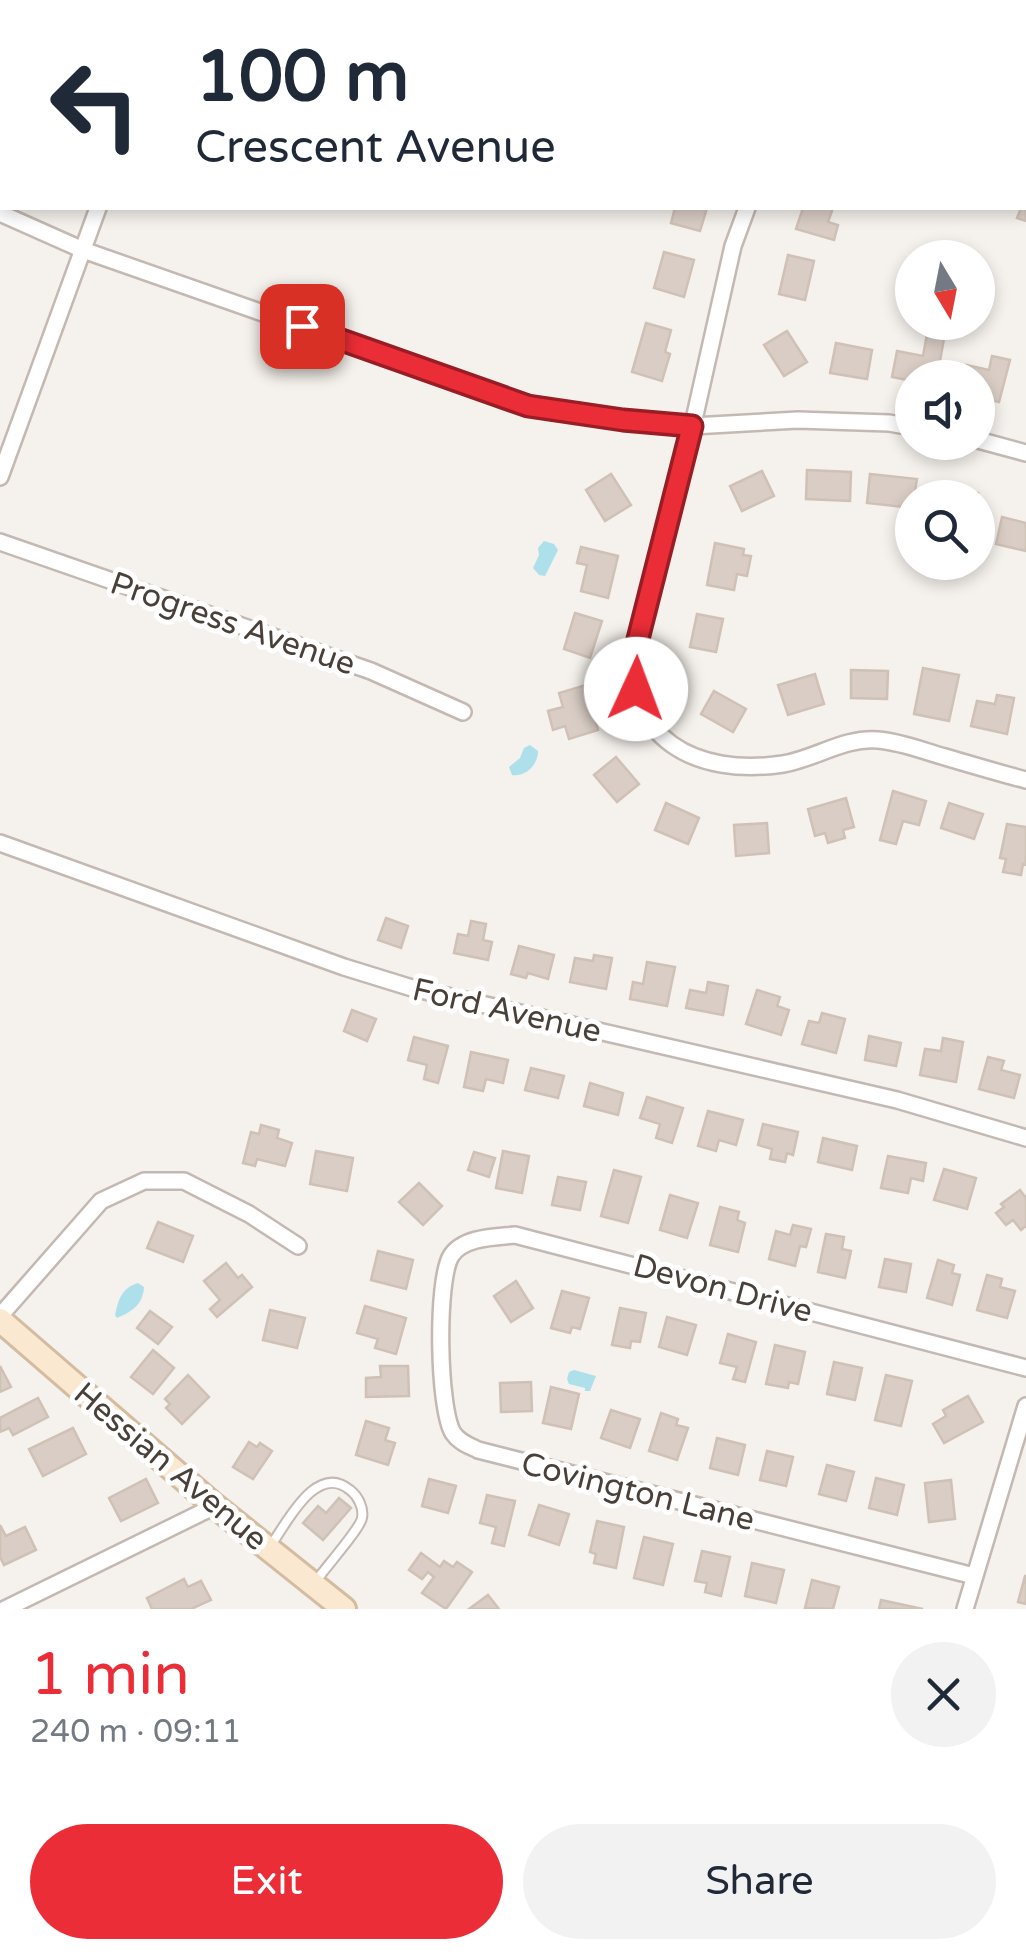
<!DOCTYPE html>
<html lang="en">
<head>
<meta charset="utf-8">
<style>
  :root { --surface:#fff; --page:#f2f2f3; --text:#1f2937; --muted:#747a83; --accent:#eb2d37 }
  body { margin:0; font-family:"Varela Round",sans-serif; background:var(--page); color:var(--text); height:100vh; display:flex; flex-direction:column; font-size:38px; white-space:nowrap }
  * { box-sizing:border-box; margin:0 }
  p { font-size:32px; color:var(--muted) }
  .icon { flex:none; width:55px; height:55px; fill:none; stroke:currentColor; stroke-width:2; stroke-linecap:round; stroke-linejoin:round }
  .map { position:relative; height:1609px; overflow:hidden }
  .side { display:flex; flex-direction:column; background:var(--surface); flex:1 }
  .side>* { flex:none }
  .top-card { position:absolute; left:0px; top:0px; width:1028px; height:210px; box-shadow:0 5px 15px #0003; background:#fff; color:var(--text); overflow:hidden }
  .needle { width:65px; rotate:170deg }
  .controls { position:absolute; left:895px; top:240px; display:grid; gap:20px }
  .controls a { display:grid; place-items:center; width:100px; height:100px; border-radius:50%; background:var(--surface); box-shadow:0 5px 15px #0003; font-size:50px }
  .pin { position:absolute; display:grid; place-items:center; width:85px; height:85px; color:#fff; margin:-42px; border-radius:20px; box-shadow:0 5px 15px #0006 }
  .me { position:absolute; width:110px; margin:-55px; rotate:2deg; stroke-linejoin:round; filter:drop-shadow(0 0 8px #0008) }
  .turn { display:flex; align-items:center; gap:35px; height:210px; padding:0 30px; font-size:45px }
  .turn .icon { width:130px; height:130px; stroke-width:2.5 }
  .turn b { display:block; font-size:70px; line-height:85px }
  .round { display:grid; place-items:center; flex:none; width:105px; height:105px; border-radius:52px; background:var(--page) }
  .summary { display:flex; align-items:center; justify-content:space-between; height:170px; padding:0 30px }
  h1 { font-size:60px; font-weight:600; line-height:75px; color:var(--accent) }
  .primary-button { display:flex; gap:20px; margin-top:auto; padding:20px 30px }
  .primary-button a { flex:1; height:115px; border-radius:60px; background:var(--accent); color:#fff; font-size:40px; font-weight:600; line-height:115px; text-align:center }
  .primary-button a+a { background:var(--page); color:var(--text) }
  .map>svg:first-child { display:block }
  .water { fill:#aee0ec }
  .building { fill:#d9cdc5; stroke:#d0c1b6; stroke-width:2.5 }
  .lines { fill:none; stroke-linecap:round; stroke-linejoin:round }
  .lane-casing { stroke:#c3b9b2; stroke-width:12 }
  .street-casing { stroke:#c3b9b2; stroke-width:20 }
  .secondary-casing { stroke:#d4bca1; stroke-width:28 }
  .lane { stroke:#fff; stroke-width:8 }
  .street { stroke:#fff; stroke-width:15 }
  .secondary { stroke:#fbe8d0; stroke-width:22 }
  .route-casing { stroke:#991d24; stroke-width:25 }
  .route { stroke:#eb2d37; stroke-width:18 }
  .labels { text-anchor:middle; stroke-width:10; stroke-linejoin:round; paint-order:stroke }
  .street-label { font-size:32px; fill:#49403a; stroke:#fff }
</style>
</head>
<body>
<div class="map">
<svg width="1026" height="1609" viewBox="0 0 1026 1609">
  <rect width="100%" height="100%" fill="#f5f1ec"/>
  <g class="water">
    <path d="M 544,541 L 554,544 L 558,550 L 545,576 L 539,575 L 533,568 L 539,555 L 538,548 Z"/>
    <path d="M 530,745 L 538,751 C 538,765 526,777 512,775 L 509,767 L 520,758 L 524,748 Z"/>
    <path d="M 138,1283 L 144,1287 C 143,1305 131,1312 117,1318 L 115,1315 C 118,1301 121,1288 138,1283 Z"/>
    <path d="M 574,1370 L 596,1376 L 590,1391 L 585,1391 L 585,1388 L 569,1384 L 567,1379 L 569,1372 Z"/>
  </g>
  <g class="building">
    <path d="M 1026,192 L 1026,221 L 1017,218 L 1021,208 L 1025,208 Z"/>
    <path d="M 675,208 L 707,208 L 700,231 L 671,223 Z"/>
    <path d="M 803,208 L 833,208 L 828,222 L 838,225 L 834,240 L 796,229 Z"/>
    <path d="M 664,252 L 694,260 L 684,297 L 654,288 Z"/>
    <path d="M 788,255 L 814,261 L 805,300 L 779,294 Z"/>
    <path d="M 646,323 L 671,330 L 665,352 L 670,354 L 662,381 L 632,372 Z"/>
    <path d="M 928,329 L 945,333 L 937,378 L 912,378 L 912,381 L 892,377 L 897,351 L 923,356 Z"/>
    <path d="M 787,331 L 807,362 L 784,376 L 764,345 Z"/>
    <path d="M 836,343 L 872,350 L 867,379 L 830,373 Z"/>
    <path d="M 992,356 L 1010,360 L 999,402 L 978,397 L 978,378 L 962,378 L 966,365 L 989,370 Z"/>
    <path d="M 807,470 L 851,472 L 850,501 L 806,499 Z"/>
    <path d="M 762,471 L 774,496 L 742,511 L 730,486 Z"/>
    <path d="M 611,474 L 631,505 L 605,521 L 586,490 Z"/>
    <path d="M 870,474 L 917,479 L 912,508 L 867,503 Z"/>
    <path d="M 942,485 L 978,493 L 977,498 L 939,498 Z"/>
    <path d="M 1002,517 L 1026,523 L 1026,551 L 996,544 Z"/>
    <path d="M 715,543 L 744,549 L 743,555 L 751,556 L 747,576 L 737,574 L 734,590 L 707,585 Z"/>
    <path d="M 581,547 L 618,556 L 608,598 L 581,591 L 587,565 L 577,563 Z"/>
    <path d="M 575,613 L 602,621 L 590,658 L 564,649 Z"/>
    <path d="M 697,614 L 723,619 L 716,652 L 690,647 Z"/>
    <path d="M 923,668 L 959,675 L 949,721 L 914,714 Z"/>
    <path d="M 851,670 L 888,671 L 887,699 L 851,698 Z"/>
    <path d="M 815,674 L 824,704 L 788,715 L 778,685 Z"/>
    <path d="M 586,685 L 598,730 L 569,739 L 565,726 L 553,730 L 548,711 L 563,707 L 559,693 Z"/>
    <path d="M 714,691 L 746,709 L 733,732 L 701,714 Z"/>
    <path d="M 997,695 L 1014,698 L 1007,734 L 971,726 L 977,701 L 995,704 Z"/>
    <path d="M 616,757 L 639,784 L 617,802 L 594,775 Z"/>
    <path d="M 893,791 L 926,801 L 919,825 L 903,821 L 896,844 L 880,840 Z"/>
    <path d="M 846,798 L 854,827 L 843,830 L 845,838 L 828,843 L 825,833 L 815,836 L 808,809 Z"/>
    <path d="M 666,803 L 699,818 L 688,844 L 655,830 Z"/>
    <path d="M 949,803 L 983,814 L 974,839 L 941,828 Z"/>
    <path d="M 767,823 L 769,853 L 736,856 L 734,825 Z"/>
    <path d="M 1007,824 L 1026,827 L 1026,865 L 1023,864 L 1021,875 L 1003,872 L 1006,859 L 1000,858 Z"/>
    <path d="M 386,918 L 408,926 L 401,948 L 378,940 Z"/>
    <path d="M 471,921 L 486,924 L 483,940 L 492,942 L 488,960 L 454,953 L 458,934 L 468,936 Z"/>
    <path d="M 519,946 L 554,955 L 548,979 L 528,973 L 526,978 L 511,974 Z"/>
    <path d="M 594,955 L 612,958 L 606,989 L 570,982 L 575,958 L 593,961 Z"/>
    <path d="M 647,962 L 675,967 L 667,1006 L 630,999 L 633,982 L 643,984 Z"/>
    <path d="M 708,982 L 728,986 L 723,1015 L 686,1008 L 690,990 L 706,993 Z"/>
    <path d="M 757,990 L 780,997 L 777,1006 L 789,1010 L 781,1035 L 746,1024 Z"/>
    <path d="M 352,1010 L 376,1019 L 367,1041 L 344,1031 Z"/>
    <path d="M 822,1013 L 845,1019 L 836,1053 L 802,1044 L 809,1021 L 819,1023 Z"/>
    <path d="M 869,1036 L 901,1043 L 896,1066 L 865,1060 Z"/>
    <path d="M 414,1037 L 448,1046 L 438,1083 L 424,1079 L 427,1065 L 408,1060 Z"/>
    <path d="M 943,1038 L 963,1042 L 956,1082 L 920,1075 L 925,1049 L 941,1051 Z"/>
    <path d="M 471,1052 L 508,1060 L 503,1083 L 486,1079 L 483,1091 L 464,1087 Z"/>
    <path d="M 988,1057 L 1004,1061 L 1001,1070 L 1020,1075 L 1014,1098 L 979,1089 Z"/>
    <path d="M 531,1068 L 564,1076 L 558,1098 L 525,1090 Z"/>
    <path d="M 590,1083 L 623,1093 L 618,1115 L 584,1106 Z"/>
    <path d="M 647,1097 L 683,1108 L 672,1143 L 656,1138 L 660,1124 L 640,1118 Z"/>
    <path d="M 708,1111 L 743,1120 L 736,1145 L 719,1140 L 716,1151 L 698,1146 Z"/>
    <path d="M 763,1124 L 798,1132 L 793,1155 L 787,1153 L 785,1162 L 770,1159 L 772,1149 L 758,1145 Z"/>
    <path d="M 261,1125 L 279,1130 L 277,1138 L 292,1143 L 285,1166 L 257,1159 L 255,1166 L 243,1163 L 251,1132 L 259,1134 Z"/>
    <path d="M 823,1138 L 857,1146 L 852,1170 L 818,1162 Z"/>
    <path d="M 316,1151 L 353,1158 L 347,1191 L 310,1184 Z"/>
    <path d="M 503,1151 L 529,1156 L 522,1193 L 496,1188 Z"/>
    <path d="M 474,1152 L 495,1158 L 489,1177 L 468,1170 Z"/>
    <path d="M 888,1156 L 926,1163 L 923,1181 L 911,1178 L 908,1193 L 881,1188 Z"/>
    <path d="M 944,1169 L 976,1178 L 967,1209 L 934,1200 Z"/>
    <path d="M 614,1170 L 641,1177 L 628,1223 L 601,1216 Z"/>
    <path d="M 558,1177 L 586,1182 L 580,1210 L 552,1205 Z"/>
    <path d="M 419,1183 L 442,1206 L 423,1225 L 399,1202 Z"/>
    <path d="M 1020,1190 L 1026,1198 L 1026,1226 L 1021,1230 L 1013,1220 L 1006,1225 L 996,1213 L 1004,1207 L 1001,1204 Z"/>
    <path d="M 670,1195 L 698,1203 L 687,1238 L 660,1230 Z"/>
    <path d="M 720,1207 L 739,1212 L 737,1220 L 745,1223 L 738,1252 L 710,1245 Z"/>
    <path d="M 158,1222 L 193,1236 L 183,1262 L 147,1248 Z"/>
    <path d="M 793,1225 L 811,1229 L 806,1247 L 800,1246 L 795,1266 L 769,1259 L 776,1231 L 790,1235 Z"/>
    <path d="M 826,1234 L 844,1237 L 842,1249 L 851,1251 L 845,1278 L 818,1272 Z"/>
    <path d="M 378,1251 L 413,1260 L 406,1289 L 371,1280 Z"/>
    <path d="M 885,1259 L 911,1264 L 906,1292 L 879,1287 Z"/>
    <path d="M 938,1260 L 954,1265 L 952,1273 L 960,1275 L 952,1305 L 927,1298 Z"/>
    <path d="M 226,1263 L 238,1278 L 242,1275 L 252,1287 L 217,1317 L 210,1309 L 220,1300 L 204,1281 Z"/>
    <path d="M 987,1275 L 1002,1279 L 1000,1287 L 1015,1291 L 1007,1318 L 977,1310 Z"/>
    <path d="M 516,1281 L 533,1308 L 511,1322 L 494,1296 Z"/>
    <path d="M 562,1291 L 589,1298 L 580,1329 L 572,1327 L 570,1333 L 551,1328 Z"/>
    <path d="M 365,1306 L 406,1318 L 396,1354 L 375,1348 L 378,1339 L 357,1333 Z"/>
    <path d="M 620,1308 L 646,1313 L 640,1342 L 631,1341 L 630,1348 L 612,1345 Z"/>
    <path d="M 270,1310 L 305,1318 L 297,1348 L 263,1340 Z"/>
    <path d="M 150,1311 L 172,1327 L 158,1344 L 137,1328 Z"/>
    <path d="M 667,1317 L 696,1325 L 687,1355 L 659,1347 Z"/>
    <path d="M 728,1334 L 756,1342 L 745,1382 L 733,1379 L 737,1367 L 720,1363 Z"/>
    <path d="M 775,1345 L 805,1352 L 798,1384 L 789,1382 L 788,1388 L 766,1384 Z"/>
    <path d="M 153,1350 L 174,1368 L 153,1394 L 131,1377 Z"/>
    <path d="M 834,1362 L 862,1368 L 855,1400 L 827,1394 Z"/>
    <path d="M 0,1366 L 11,1387 L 0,1392 Z"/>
    <path d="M 380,1366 L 408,1366 L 409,1396 L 366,1397 L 366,1378 L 381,1377 Z"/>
    <path d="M 188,1375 L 209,1397 L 182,1424 L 166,1408 L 170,1404 L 165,1399 Z"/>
    <path d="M 886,1375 L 912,1381 L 901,1426 L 875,1420 Z"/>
    <path d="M 531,1382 L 532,1411 L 501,1412 L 500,1383 Z"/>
    <path d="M 551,1387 L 579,1394 L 571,1429 L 543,1423 Z"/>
    <path d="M 968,1396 L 983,1422 L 944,1443 L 933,1424 L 946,1416 L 943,1410 Z"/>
    <path d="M 38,1398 L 48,1417 L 13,1435 L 9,1428 L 0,1432 L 0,1418 Z"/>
    <path d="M 611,1410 L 640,1419 L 630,1448 L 601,1438 Z"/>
    <path d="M 661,1413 L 678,1419 L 676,1425 L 688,1428 L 677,1460 L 649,1451 Z"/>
    <path d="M 366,1421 L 389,1428 L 385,1440 L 395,1443 L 388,1465 L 356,1455 Z"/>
    <path d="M 73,1428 L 86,1454 L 43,1476 L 29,1449 Z"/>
    <path d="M 717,1438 L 745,1445 L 738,1475 L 710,1468 Z"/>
    <path d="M 249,1442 L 257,1447 L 260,1443 L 272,1451 L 253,1479 L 233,1467 Z"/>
    <path d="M 767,1451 L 793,1457 L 786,1486 L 760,1480 Z"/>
    <path d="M 827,1465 L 854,1472 L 846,1501 L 819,1494 Z"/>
    <path d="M 876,1478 L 904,1485 L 897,1515 L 869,1508 Z"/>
    <path d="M 146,1479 L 158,1503 L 121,1521 L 109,1498 Z"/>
    <path d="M 429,1479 L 456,1486 L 448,1513 L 422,1506 Z"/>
    <path d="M 951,1480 L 955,1519 L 929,1522 L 925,1483 Z"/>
    <path d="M 487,1495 L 515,1501 L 504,1546 L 492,1543 L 496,1527 L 480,1523 Z"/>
    <path d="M 339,1498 L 351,1508 L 323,1540 L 303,1523 L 318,1506 L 326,1513 Z"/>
    <path d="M 539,1505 L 569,1514 L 559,1545 L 529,1535 Z"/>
    <path d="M 597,1521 L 624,1527 L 616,1568 L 594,1563 L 596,1554 L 590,1552 Z"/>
    <path d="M 0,1525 L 6,1536 L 25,1527 L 36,1550 L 4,1565 L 0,1557 Z"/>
    <path d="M 644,1537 L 673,1544 L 663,1585 L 634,1578 Z"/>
    <path d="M 702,1551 L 730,1557 L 721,1596 L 705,1592 L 707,1583 L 695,1581 Z"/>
    <path d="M 421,1553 L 440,1567 L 444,1561 L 453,1567 L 457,1562 L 472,1572 L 446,1609 L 422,1593 L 434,1577 L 428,1572 L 422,1579 L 409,1570 Z"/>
    <path d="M 752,1563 L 784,1570 L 776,1603 L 745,1596 Z"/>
    <path d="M 1025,1576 L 1026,1576 L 1026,1604 L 1018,1602 Z"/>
    <path d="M 184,1579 L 188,1587 L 201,1581 L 211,1600 L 191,1609 L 152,1609 L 147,1598 Z"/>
    <path d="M 812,1580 L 839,1587 L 833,1609 L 805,1608 Z"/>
    <path d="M 488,1595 L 499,1609 L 469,1609 Z"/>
    <path d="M 881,1600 L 923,1609 L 879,1609 Z"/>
  </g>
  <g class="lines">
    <defs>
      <path id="lane" d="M 271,1545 C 287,1523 316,1462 350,1490 C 358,1496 364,1508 362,1518 C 360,1529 325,1568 316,1581"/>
      <g id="street">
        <path d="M 287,0 L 294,2"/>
        <path d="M 173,2 L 174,0"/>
        <path d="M 1025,122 L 1026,122"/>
        <path d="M 747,208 L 733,246 L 684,464 L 637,643 C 621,739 697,777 783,764 C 815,759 844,737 878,740 C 902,742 923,751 945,757 C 972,765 999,773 1026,780"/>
        <path d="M 0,213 L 83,250 L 528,406 L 623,420 L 693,426 L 798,420 L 889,423 L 912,427"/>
        <path d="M 978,440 L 1026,453"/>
        <path d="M 0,477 L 98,208"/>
        <path d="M 0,542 L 371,671 L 463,712"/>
        <path d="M 0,843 L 344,967 L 412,988 L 897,1100 L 1026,1138"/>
        <path d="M 0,1316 L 101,1201 L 144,1181 L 184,1181 L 249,1214 L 298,1246"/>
        <path d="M 974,1576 L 478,1450 C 468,1445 459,1442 453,1433 C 438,1408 436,1281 451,1256 C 463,1237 495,1237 515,1235 L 1026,1368"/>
        <path d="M 5,1609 L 215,1506"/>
        <path d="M 965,1609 L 1026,1406"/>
      </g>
      <path id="secondary" d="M 0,1320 L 215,1506 L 344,1609"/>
    </defs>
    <use href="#lane" class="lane-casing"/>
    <use href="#street" class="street-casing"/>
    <use href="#secondary" class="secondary-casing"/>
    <use href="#lane" class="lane"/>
    <use href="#street" class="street"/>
    <use href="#secondary" class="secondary"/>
  </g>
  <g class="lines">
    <defs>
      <path id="route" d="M 302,326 L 528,406 L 623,420 L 692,426 L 637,643 L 633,666 L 636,689"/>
    </defs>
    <use href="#route" class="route-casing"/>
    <use href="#route" class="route"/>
  </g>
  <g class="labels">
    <g class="street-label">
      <text transform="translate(233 623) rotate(19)" y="11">Progress Avenue</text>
      <text transform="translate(507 1010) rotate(13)" y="11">Ford Avenue</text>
      <text transform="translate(723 1288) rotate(15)" y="11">Devon Drive</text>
      <text transform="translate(171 1466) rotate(40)" y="11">Hessian Avenue</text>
      <text transform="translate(638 1491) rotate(14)" y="11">Covington Lane</text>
    </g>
  </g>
</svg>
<div class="controls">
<a><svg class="needle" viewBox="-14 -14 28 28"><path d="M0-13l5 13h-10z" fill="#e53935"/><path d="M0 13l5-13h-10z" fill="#747a83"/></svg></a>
<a><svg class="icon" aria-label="sound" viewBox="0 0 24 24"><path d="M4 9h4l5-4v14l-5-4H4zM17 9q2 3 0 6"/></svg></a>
<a><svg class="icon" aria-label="search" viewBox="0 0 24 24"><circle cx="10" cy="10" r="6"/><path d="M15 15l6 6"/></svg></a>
</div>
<div class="pin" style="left:302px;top:326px;background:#d93025"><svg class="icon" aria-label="arrive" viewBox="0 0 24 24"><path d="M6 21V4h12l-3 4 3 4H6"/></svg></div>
<svg class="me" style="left:636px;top:689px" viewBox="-20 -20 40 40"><circle r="19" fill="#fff"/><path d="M0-13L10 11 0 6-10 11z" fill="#eb2d37"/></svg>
<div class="top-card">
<div class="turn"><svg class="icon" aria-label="left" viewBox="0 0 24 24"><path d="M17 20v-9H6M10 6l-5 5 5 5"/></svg><div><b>100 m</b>Crescent Avenue</div></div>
</div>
</div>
<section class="side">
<div class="summary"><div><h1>1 min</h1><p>240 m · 09:11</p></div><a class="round"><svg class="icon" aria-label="close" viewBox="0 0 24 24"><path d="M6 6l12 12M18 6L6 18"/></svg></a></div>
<div class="primary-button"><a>Exit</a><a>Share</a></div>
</section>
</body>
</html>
